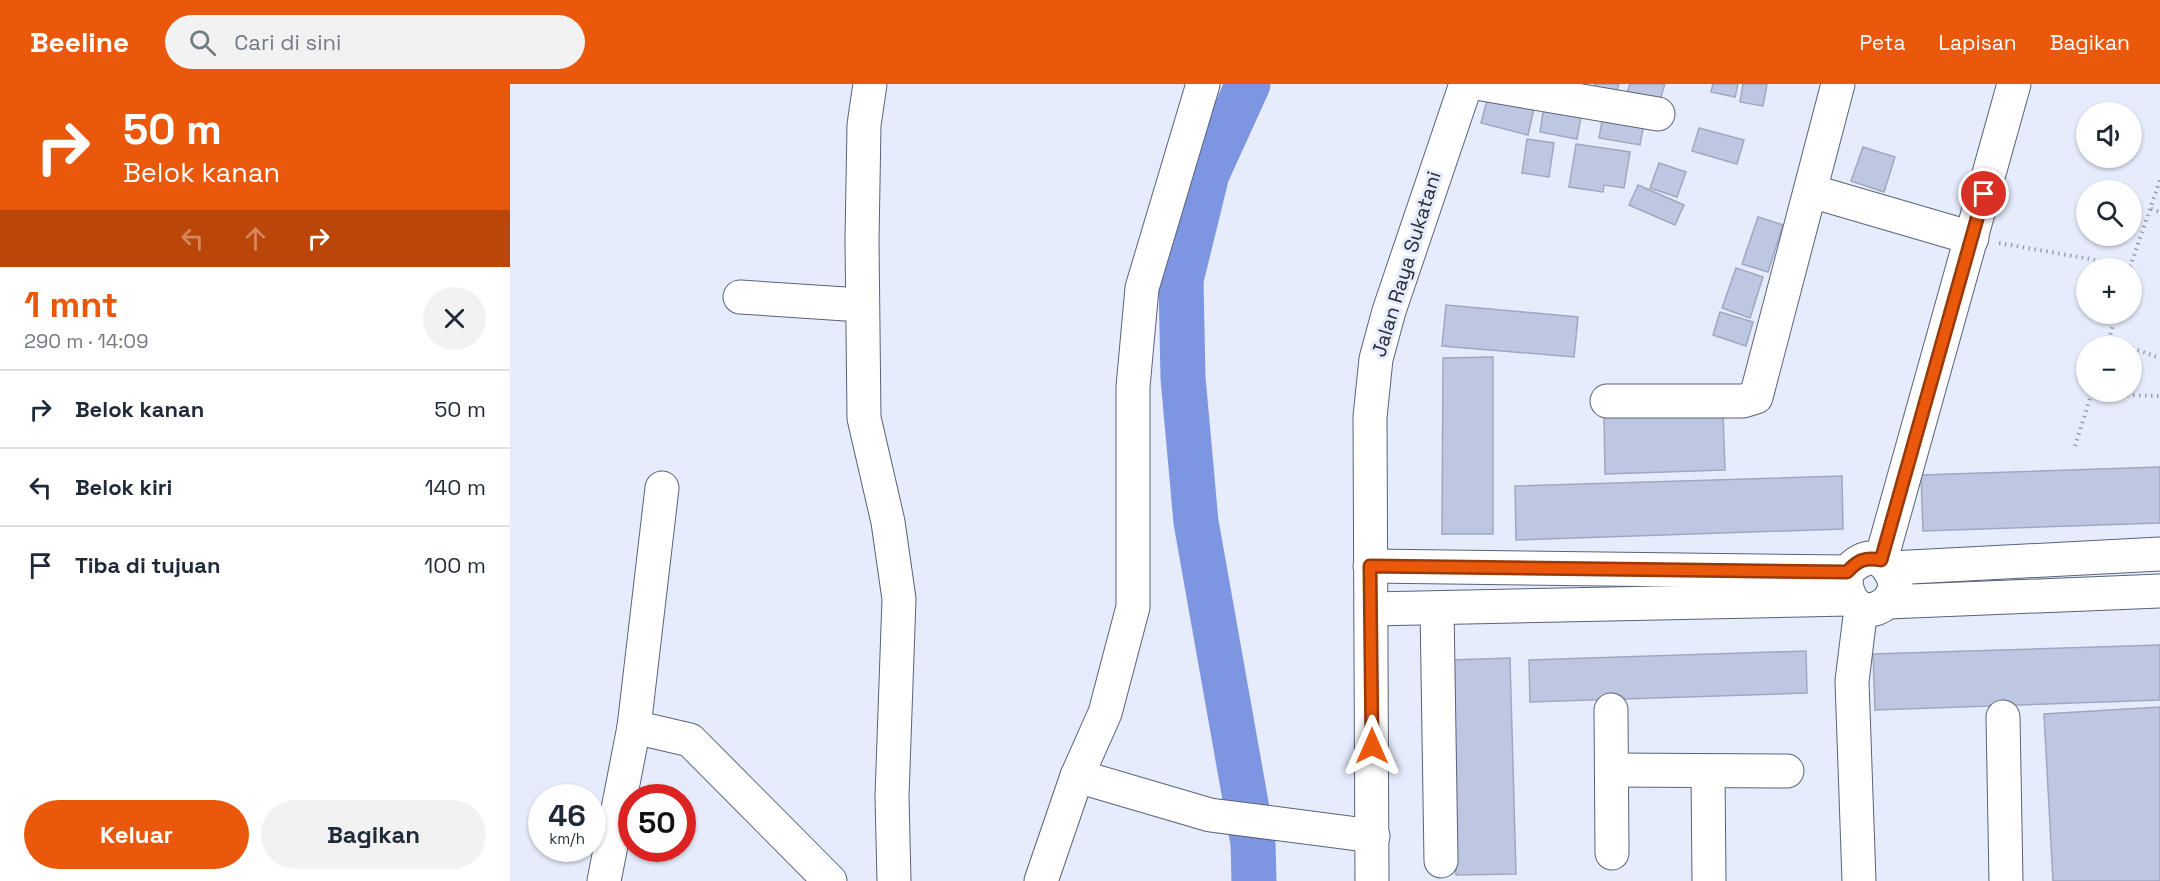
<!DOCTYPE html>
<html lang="id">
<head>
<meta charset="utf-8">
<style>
  :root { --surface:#fff; --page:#f2f2f3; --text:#1f2937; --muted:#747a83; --line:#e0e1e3; --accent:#ea580c }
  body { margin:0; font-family:"Space Grotesk",sans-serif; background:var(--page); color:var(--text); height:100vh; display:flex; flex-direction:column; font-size:22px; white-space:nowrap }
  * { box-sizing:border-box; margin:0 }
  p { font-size:20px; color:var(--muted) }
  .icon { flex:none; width:33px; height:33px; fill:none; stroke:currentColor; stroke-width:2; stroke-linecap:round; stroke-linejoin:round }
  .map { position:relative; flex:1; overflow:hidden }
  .details { display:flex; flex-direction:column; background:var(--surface); width:510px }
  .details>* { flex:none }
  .guide { background:#ea580c; color:#fff; overflow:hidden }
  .fabs { position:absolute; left:1566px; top:18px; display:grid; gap:12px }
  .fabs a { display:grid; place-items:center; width:66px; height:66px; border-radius:50%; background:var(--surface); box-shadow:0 2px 4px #0004; font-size:30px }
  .speed { position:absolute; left:18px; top:700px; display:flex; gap:12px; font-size:30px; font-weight:700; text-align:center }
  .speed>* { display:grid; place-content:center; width:78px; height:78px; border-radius:50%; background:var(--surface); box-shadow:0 2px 4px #0004; line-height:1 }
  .speed small { font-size:15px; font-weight:400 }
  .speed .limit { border:9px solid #d22; background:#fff; color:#111 }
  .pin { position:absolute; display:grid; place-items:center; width:51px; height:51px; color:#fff; margin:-26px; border:3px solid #fff; border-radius:50%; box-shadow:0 2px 6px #0007 }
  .me { position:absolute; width:66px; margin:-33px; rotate:0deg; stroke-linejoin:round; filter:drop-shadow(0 0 4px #0008) }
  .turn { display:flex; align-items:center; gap:21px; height:126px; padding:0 24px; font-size:27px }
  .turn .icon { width:78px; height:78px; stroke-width:2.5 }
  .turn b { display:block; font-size:42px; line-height:51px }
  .lanes { display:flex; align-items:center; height:57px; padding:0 24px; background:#0003; justify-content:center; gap:30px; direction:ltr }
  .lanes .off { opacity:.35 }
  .round { display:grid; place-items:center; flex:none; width:63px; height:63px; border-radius:32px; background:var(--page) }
  .overview { display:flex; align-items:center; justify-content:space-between; height:102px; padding:0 24px }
  h1 { font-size:36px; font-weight:800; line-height:45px; color:var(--accent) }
  .primary-button { display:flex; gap:12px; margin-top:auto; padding:12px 24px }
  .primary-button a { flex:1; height:69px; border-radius:36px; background:var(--accent); color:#fff; font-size:24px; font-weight:800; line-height:69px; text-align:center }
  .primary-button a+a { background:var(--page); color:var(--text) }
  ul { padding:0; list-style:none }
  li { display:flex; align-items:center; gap:18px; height:78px; padding:0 24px; border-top:2px solid var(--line) }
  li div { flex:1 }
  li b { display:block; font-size:22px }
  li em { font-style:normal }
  header { display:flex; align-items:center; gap:36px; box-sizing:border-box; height:84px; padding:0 30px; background:var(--accent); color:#fff }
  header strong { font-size:28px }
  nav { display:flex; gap:33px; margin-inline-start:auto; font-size:21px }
  .search { width:420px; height:54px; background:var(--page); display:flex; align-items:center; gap:15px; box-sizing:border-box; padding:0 21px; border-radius:33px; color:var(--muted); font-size:22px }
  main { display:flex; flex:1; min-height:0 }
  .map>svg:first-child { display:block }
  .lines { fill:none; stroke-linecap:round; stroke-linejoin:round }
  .river { stroke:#7e95e2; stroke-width:45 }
  .building { fill:#bec7e1; stroke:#9fa8c1; stroke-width:1.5 }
  .minor-casing { stroke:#5a6279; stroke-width:35 }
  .major-casing { stroke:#5a6279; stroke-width:35 }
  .path { stroke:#999eab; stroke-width:4; stroke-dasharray:1.5 4.5; stroke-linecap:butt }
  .minor { stroke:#fff; stroke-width:33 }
  .major { stroke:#fff; stroke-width:33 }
  .route-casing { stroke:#983908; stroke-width:15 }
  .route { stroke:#ea580c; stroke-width:10 }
  .labels { text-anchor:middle; stroke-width:6; stroke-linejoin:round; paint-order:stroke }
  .street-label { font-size:20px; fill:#292d37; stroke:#e6ecfc }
</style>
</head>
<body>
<header>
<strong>Beeline</strong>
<div class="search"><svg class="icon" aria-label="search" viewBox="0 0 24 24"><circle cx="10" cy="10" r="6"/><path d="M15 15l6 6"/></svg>Cari di sini</div>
<nav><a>Peta</a><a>Lapisan</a><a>Bagikan</a></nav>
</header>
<main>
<section class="details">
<div class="guide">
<div class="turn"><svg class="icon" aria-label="right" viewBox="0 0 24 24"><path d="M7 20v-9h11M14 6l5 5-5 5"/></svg><div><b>50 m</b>Belok kanan</div></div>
<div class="lanes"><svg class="icon off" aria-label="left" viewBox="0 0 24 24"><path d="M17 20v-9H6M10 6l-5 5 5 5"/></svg><svg class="icon off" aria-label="ahead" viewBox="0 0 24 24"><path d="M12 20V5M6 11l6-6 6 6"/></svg><svg class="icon" aria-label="right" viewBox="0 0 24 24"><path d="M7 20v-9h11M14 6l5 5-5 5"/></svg></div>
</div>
<div class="overview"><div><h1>1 mnt</h1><p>290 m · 14:09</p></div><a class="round"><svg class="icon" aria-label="close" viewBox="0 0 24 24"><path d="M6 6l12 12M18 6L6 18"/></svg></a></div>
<ul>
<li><svg class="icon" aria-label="right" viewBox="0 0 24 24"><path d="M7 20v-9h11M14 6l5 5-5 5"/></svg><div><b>Belok kanan</b></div><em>50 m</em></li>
<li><svg class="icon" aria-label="left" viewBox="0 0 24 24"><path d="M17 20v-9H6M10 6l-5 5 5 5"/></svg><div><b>Belok kiri</b></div><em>140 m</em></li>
<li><svg class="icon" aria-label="arrive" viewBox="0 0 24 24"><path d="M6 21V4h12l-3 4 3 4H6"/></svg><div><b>Tiba di tujuan</b></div><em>100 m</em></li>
</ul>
<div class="primary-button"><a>Keluar</a><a>Bagikan</a></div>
</section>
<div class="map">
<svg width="1650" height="797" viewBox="0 0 1650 797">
  <rect width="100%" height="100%" fill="#e6ecfc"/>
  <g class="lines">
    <path class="river" d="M 738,0 L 697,90 L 671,196 L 673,294 L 686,438 L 743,759 L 744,797"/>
  </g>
  <g class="building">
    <path d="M 1085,0 L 1109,0 L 1106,9 L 1084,4 Z"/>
    <path d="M 1120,0 L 1155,0 L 1148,22 L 1116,12 Z"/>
    <path d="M 1203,0 L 1228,0 L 1225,13 L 1201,8 Z"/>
    <path d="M 1233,0 L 1257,0 L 1253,22 L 1230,18 Z"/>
    <path d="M 980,5 L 1026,16 L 1018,51 L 971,39 Z"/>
    <path d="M 1035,16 L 1073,22 L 1067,55 L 1030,48 Z"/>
    <path d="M 1094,25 L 1135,33 L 1130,61 L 1089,54 Z"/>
    <path d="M 1189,44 L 1234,56 L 1227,80 L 1182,67 Z"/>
    <path d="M 1017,55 L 1044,59 L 1039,93 L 1012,89 Z"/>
    <path d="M 1066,60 L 1120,68 L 1114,104 L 1094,101 L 1093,108 L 1059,103 Z"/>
    <path d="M 1353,63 L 1385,73 L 1374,108 L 1341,97 Z"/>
    <path d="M 1149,79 L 1176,88 L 1167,113 L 1140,104 Z"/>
    <path d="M 1128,101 L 1174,121 L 1165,141 L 1119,121 Z"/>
    <path d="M 1248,133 L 1273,141 L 1258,188 L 1232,180 Z"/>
    <path d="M 1226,184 L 1253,193 L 1240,234 L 1212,224 Z"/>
    <path d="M 936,221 L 1068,233 L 1064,273 L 932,262 Z"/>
    <path d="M 1210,228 L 1243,238 L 1236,262 L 1203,251 Z"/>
    <path d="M 983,273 L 983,450 L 932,450 L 933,274 Z"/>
    <path d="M 1213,328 L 1215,386 L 1095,390 L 1094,332 Z"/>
    <path d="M 1650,383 L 1650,439 L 1413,447 L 1411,391 Z"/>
    <path d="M 1332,392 L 1333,445 L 1006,456 L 1005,402 Z"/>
    <path d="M 1650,561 L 1650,616 L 1365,626 L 1363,570 Z"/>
    <path d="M 1296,567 L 1297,609 L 1020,618 L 1019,576 Z"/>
    <path d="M 1000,574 L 1006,790 L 946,791 L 940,576 Z"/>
    <path d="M 1650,623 L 1650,797 L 1543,797 L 1534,630 Z"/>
  </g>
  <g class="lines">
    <defs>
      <g id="minor">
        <path d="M 360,0 L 354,41 L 352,156 L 354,334 L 378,438 L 389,515 L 382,712 L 384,797"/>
        <path d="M 972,0 L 1148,30"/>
        <path d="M 1301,107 L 1462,154"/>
        <path d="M 230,213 L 351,221"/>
        <path d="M 1097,317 L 1233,317 L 1246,313 L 1328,0"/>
        <path d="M 1371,476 L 1504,0"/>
        <path d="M 860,482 L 1337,488 C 1359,464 1378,473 1386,502 C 1383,507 1381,515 1376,519 C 1352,538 1332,514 1337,488"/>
        <path d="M 1381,484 L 1650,470"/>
        <path d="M 1378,518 L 1650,507"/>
        <path d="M 927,524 L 931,777"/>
        <path d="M 862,525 L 1339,515"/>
        <path d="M 1101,626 L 1102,769"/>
        <path d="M 1493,633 L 1496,797"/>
        <path d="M 124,643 L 152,404"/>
        <path d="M 1103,686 L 1277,687"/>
        <path d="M 1198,688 L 1199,797"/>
        <path d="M 567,692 L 700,731 L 863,752"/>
        <path d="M 94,797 L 124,643 L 180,656 L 320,797"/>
        <path d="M 531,797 L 567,692 L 595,629 L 623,523 L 623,303 L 632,204 L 693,0"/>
        <path d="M 1349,797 L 1342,597 L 1351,524"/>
      </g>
      <path id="major" d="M 862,797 L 860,333 L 866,275 L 879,227 L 956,0"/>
    </defs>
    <use href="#minor" class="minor-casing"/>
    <use href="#major" class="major-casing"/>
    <g class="path">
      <path d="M 1641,125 L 1650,128"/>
      <path d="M 1489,159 L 1620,182"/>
      <path d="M 1620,183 L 1650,96"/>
      <path d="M 1599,256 L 1617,262"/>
      <path d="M 1597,262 L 1606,230"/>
      <path d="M 1622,264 L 1650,274"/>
      <path d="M 1581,310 L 1650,312"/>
      <path d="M 1565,362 L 1582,308"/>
    </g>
    <use href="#minor" class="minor"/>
    <use href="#major" class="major"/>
  </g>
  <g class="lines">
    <defs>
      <path id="route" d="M 862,662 L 860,482 L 1337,488 C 1348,476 1355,473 1371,476 L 1474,110"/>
    </defs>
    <use href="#route" class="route-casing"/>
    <use href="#route" class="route"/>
  </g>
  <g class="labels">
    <g class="street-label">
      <text transform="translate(896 180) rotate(-73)" y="7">Jalan Raya Sukatani</text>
    </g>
  </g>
</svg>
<div class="fabs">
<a><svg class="icon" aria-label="sound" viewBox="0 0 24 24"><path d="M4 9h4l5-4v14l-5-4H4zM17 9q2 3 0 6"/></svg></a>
<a><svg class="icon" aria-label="search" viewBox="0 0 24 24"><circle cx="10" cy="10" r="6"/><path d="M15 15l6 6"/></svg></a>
<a>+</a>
<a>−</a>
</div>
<div class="speed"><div>46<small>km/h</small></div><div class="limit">50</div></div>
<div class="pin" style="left:1474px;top:110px;background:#d93025"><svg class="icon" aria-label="arrive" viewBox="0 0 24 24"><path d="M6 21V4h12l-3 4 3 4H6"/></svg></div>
<svg class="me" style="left:862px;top:662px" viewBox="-20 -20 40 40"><path d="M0-17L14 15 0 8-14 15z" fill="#ea580c" stroke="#fff" stroke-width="4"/></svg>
</div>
</main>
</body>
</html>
